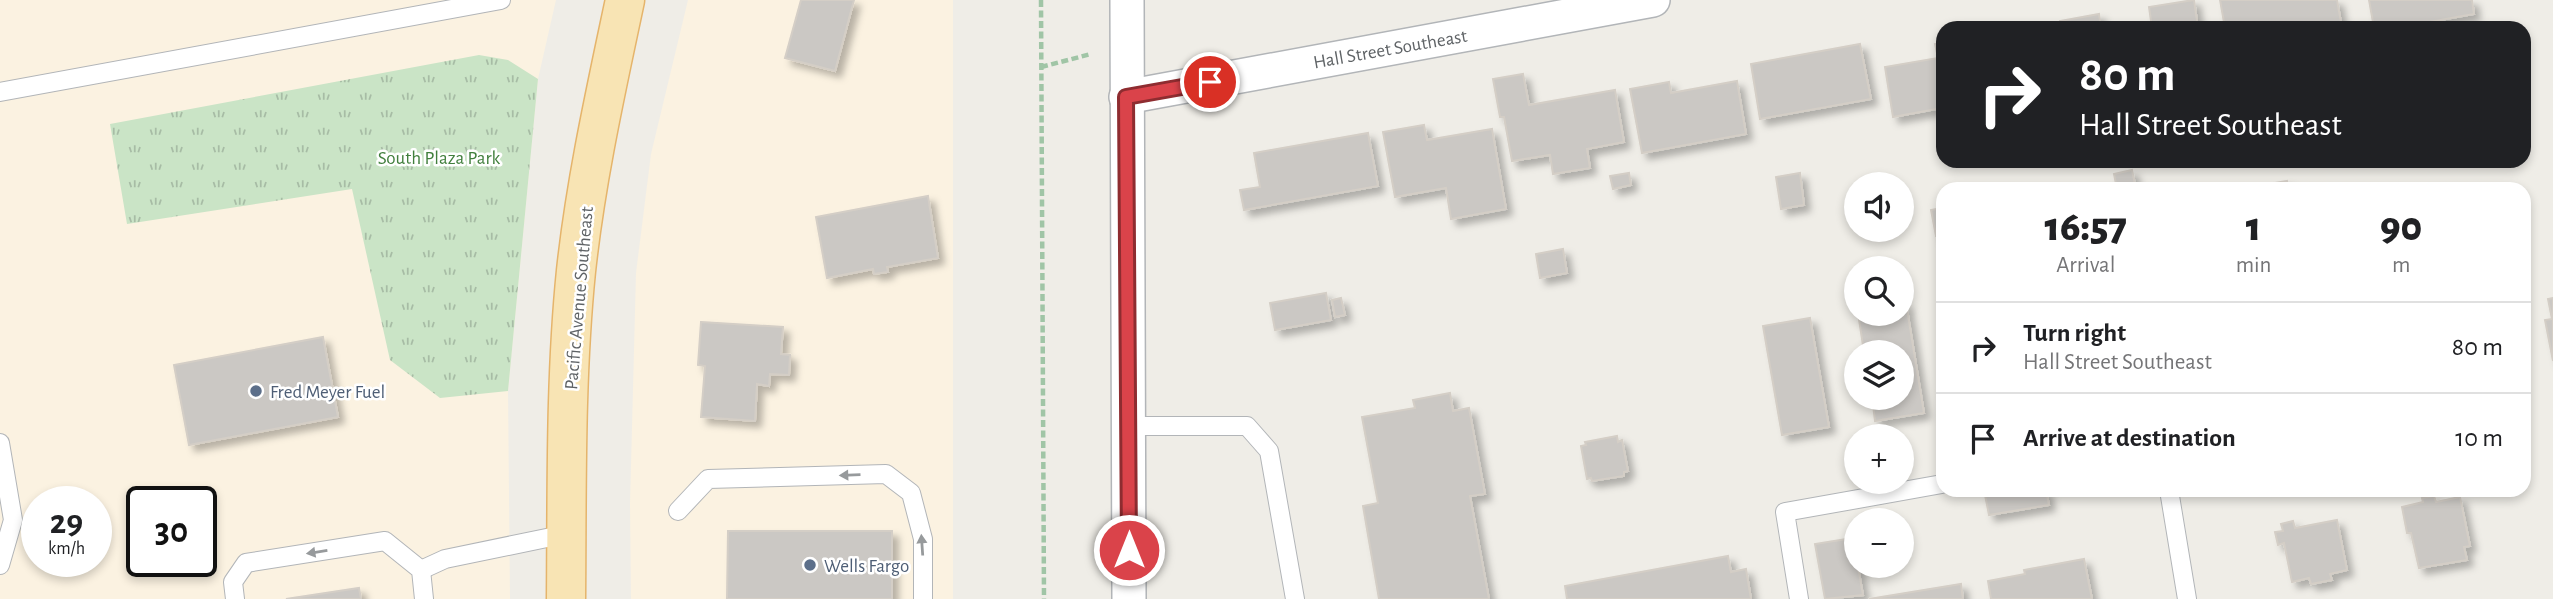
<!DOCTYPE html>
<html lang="en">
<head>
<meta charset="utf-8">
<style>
  :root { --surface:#fff; --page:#f2f2f2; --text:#202124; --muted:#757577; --line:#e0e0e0 }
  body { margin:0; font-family:"Alegreya Sans",sans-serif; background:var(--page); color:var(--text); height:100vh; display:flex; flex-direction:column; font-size:26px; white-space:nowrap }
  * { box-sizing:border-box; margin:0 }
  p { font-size:23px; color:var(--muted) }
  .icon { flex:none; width:38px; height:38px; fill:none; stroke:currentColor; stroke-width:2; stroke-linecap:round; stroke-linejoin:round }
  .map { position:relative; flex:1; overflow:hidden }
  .details { position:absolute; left:1936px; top:182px; width:595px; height:315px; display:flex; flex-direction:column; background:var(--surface); border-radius:21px; box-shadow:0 4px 10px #0003 }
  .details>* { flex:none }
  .hud { position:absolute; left:1936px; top:21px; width:595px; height:147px; border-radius:21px; box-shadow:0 4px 10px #0003; background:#202124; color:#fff; overflow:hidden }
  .tools { position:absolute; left:1844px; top:172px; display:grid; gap:14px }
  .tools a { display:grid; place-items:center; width:70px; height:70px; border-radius:50%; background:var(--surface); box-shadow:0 4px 10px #0003; font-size:35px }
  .speed { position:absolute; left:21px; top:486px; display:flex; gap:14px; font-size:35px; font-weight:700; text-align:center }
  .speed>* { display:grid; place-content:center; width:91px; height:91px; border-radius:50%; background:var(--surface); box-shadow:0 4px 10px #0003; line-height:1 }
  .speed small { font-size:18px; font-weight:400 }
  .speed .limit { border:4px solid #111; border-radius:10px; background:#fff; color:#111 }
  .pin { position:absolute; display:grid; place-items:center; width:60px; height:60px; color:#fff; margin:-30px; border:4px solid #fff; border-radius:50%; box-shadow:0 2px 7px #0007 }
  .me { position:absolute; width:77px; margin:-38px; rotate:0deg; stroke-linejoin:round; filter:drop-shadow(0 0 5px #0008) }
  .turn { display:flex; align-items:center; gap:24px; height:147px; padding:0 28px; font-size:32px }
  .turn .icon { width:91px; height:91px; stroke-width:2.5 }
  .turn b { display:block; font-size:49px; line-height:60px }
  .eta { display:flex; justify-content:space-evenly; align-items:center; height:119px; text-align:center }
  .eta b { font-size:42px; font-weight:800; line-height:49px }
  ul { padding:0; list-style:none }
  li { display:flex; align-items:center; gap:21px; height:91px; padding:0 28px; border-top:2px solid var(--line) }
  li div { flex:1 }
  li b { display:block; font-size:26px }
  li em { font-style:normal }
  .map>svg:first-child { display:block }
  .commercial { fill:#fbf2e1; fill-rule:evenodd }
  .park { fill:url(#park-tufts) }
  .building { fill:#cbc8c4; stroke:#d4cec6; stroke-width:2; filter:url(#shadow) }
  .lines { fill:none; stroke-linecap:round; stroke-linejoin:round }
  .service-casing { stroke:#b2b5b8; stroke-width:20 }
  .minor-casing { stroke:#b2b5b8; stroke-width:36 }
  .primary-casing { stroke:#e5b46b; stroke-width:41 }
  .path { stroke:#a0c5a6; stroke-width:4.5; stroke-dasharray:7 3.5; stroke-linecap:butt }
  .service { stroke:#fff; stroke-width:18 }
  .minor { stroke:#fff; stroke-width:33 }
  .primary { stroke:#f8e4b4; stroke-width:38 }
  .oneway { fill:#979a9c }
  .route-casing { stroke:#8e2c30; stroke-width:18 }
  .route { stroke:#da434a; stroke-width:12 }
  .service-dot { fill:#5c6f8a; stroke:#fff; stroke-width:2.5 }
  .labels { text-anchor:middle; stroke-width:5; stroke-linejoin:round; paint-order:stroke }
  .street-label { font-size:19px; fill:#5f6366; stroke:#fff }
  .park-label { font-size:19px; fill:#417f3d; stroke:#fff }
  .service-label { font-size:19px; fill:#4e5e75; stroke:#fff; text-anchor:start }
</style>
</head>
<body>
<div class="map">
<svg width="2553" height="599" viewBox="0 0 2553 599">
  <defs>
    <pattern id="park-tufts" width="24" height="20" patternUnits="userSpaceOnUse" patternTransform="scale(1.75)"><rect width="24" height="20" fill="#cae4c6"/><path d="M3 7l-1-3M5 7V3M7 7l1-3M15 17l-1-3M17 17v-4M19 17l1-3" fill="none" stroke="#a7bca5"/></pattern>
    <filter id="shadow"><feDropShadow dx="6" dy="6" stdDeviation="3.5" flood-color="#0004"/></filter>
  </defs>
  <rect width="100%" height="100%" fill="#efede7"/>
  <g class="commercial">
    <path d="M 0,0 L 556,0 L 538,79 L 508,391 L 510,599 L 0,599 ZM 37,502 L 96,502 L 96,562 L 37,562 ZM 142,502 L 201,502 L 201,562 L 142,562 Z"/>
    <path d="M 688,0 L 953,0 L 953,599 L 631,599 L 630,504 L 636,273 L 651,154 Z"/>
  </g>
  <path class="park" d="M 479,55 L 508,60 L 538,79 L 508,391 L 440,398 L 390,360 L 352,189 L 127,224 L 110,124 Z"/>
  <g class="building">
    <path d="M 801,0 L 854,0 L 835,71 L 785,58 Z"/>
    <path d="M 2194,0 L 2198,28 L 2152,28 L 2149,7 Z"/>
    <path d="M 2220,0 L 2337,0 L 2342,28 L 2225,28 Z"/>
    <path d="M 2369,0 L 2472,0 L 2474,14 L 2396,28 L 2374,28 Z"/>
    <path d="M 2099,14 L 2101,28 L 2061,28 L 2060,21 Z"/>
    <path d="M 1942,43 L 1942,108 L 1893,117 L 1885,67 L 1938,58 L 1935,44 Z"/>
    <path d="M 1860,44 L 1871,99 L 1760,119 L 1751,64 Z"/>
    <path d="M 1523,74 L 1529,105 L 1615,90 L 1624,142 L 1587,149 L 1590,168 L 1553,174 L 1550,155 L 1512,161 L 1504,117 L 1500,117 L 1493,79 Z"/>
    <path d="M 1737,81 L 1746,134 L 1642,153 L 1630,89 L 1669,82 L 1671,93 Z"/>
    <path d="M 1424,125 L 1427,140 L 1492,129 L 1506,209 L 1451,219 L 1446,188 L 1395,197 L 1383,132 Z"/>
    <path d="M 1368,133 L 1378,186 L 1244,210 L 1240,190 L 1260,187 L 1254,153 Z"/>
    <path d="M 2132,170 L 2136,189 L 2117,189 L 2114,174 Z"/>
    <path d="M 1629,173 L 1631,185 L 1613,189 L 1610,176 Z"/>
    <path d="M 1800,173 L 1804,205 L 1781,209 L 1776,177 Z"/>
    <path d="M 2287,181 L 2289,189 L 2270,189 L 2269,184 Z"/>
    <path d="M 928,196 L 938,258 L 887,267 L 888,272 L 874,274 L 873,269 L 827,278 L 816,217 Z"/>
    <path d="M 1942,208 L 1942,235 L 1936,236 L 1931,210 Z"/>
    <path d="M 1563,249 L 1567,273 L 1540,278 L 1536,254 Z"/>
    <path d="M 1326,293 L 1331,320 L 1275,330 L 1270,303 Z"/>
    <path d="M 1341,298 L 1345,315 L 1335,317 L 1332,300 Z"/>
    <path d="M 2553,298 L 2553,361 L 2545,320 L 2552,319 L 2548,299 Z"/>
    <path d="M 1902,303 L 1906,303 L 1924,413 L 1875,421 L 1872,397 L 1902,397 L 1902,352 L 1864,352 L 1858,313 L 1902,313 Z"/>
    <path d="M 1810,318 L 1829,427 L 1782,435 L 1763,326 Z"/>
    <path d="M 701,322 L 783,327 L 781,354 L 790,355 L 789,375 L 770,374 L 769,386 L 757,384 L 755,421 L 701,417 L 705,366 L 698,365 Z"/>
    <path d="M 323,337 L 338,417 L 189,445 L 174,365 Z"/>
    <path d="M 1450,393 L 1453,411 L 1469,408 L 1485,494 L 1470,496 L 1489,599 L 1379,599 L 1363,506 L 1378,503 L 1362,417 L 1415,408 L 1413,400 Z"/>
    <path d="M 1617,436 L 1618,442 L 1622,440 L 1628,471 L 1624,472 L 1624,476 L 1592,481 L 1591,478 L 1587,479 L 1581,446 L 1586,445 L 1585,442 Z"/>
    <path d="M 1984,490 L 2046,490 L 2049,505 L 1989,515 Z"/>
    <path d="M 2434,496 L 2436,502 L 2460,497 L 2470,546 L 2464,547 L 2467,560 L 2419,568 L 2411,533 L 2407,533 L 2402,507 L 2423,502 L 2422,498 Z"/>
    <path d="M 2337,520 L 2347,570 L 2330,574 L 2332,580 L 2311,584 L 2309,578 L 2292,582 L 2284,543 L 2278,545 L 2275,532 L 2283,531 L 2281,524 L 2293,521 L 2295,528 Z"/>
    <path d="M 728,531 L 892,531 L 892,599 L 727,599 Z"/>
    <path d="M 1853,538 L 1863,595 L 1825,599 L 1815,544 Z"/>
    <path d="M 1728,556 L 1731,572 L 1746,569 L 1751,599 L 1567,599 L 1565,586 Z"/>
    <path d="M 2084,559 L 2092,599 L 1991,599 L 1988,581 L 2025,574 L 2024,570 Z"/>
    <path d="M 1961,584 L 1963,599 L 1869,599 Z"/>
    <path d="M 359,588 L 361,599 L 286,599 Z"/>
  </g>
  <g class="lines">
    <defs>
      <g id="service">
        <path d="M 0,92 L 501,0"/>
        <path d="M 1128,426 L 1247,426 L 1269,451 L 1295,599"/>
        <path d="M 0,443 L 13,520 L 0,565"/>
        <path d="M 2169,490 L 2187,599"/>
        <path d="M 678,511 L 708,479 L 886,474 L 911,493 L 923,539 L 923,599"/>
        <path d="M 421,570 L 445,559 L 566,534"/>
        <path d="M 235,599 L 233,582 L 246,563 L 385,541 L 421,570 L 424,599"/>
        <path d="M 1799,599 L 1785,512 L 1942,484"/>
      </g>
      <g id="minor">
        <path d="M 1127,0 L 1129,599"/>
        <path d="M 1126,97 L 1653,0"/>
      </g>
      <path id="primary" d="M 566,599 C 567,490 565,380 576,271 C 586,179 606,90 625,0"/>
    </defs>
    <use href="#service" class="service-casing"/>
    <use href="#minor" class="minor-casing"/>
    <use href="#primary" class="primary-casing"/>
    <g class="path">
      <path d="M 1041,0 L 1044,599"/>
      <path d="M 1041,67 L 1091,54"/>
    </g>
    <use href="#service" class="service"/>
    <use href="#minor" class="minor"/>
    <use href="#primary" class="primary"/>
  </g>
  <defs><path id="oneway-solid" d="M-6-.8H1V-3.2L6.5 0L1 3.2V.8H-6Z" transform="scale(1.75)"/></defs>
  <g class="oneway">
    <use href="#oneway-solid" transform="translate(850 475) rotate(178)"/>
    <use href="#oneway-solid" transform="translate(922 545) rotate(-94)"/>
    <use href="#oneway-solid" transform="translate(317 552) rotate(171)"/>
  </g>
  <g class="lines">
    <defs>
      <path id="route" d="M 1129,550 L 1126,97 L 1210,82"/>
    </defs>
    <use href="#route" class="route-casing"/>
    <use href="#route" class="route"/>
  </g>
  <g class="service-dot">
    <circle cx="256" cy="391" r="7"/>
    <circle cx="810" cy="565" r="7"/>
  </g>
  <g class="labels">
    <g class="street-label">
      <text transform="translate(1390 48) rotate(-10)" y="7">Hall Street Southeast</text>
      <text transform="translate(578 298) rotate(-85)" y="7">Pacific Avenue Southeast</text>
    </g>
    <g class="park-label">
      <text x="439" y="164">South Plaza Park</text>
    </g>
    <g class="service-label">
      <text x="270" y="398">Fred Meyer Fuel</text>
      <text x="824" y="572">Wells Fargo</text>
    </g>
  </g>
</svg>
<div class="tools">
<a><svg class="icon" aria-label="sound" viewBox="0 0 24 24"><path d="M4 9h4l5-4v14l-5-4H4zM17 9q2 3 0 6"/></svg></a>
<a><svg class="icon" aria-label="search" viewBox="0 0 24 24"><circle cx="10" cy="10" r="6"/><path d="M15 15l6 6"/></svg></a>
<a><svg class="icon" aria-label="layers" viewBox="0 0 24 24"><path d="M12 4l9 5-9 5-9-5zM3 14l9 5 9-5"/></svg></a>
<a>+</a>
<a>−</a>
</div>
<div class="speed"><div>29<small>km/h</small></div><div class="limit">30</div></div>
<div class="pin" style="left:1210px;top:82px;background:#d93025"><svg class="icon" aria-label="arrive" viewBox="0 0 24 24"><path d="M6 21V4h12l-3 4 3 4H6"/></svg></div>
<svg class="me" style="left:1129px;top:550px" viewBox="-20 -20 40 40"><circle r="17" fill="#da434a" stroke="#fff" stroke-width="3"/><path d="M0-11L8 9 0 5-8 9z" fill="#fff"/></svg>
<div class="hud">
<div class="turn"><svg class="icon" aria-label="right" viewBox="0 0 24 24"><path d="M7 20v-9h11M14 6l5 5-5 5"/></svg><div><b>80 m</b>Hall Street Southeast</div></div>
</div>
<section class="details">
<div class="eta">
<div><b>16:57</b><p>Arrival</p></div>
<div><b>1</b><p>min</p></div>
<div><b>90</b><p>m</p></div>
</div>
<ul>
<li><svg class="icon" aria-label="right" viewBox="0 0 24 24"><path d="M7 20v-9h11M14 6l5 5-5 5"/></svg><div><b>Turn right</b><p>Hall Street Southeast</p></div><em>80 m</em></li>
<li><svg class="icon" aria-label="arrive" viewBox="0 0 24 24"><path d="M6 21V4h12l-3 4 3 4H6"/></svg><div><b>Arrive at destination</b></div><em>10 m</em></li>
</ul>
</section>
</div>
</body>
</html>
